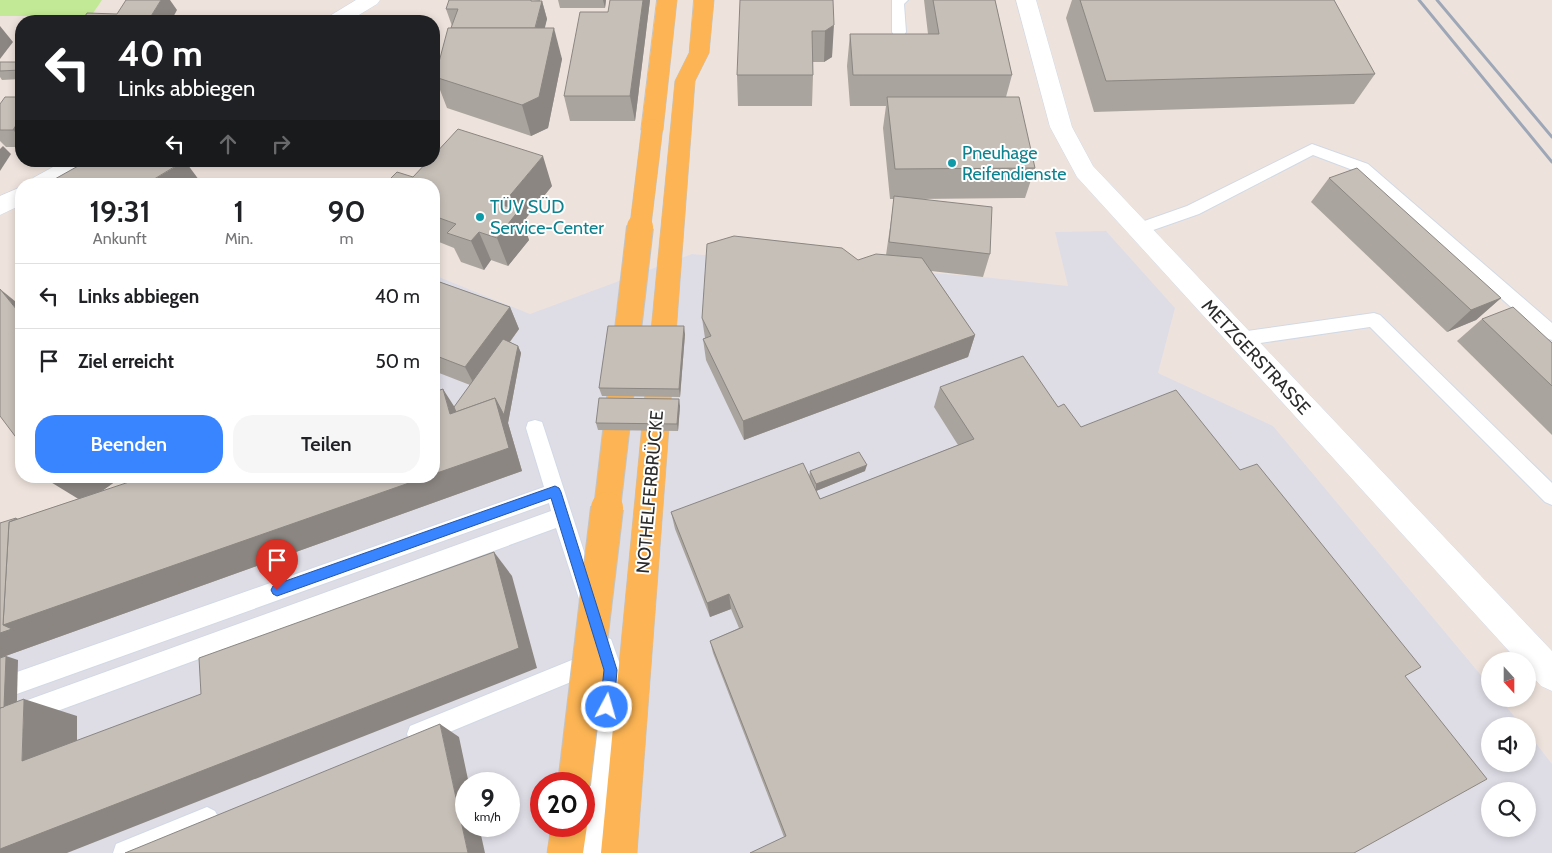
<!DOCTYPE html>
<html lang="de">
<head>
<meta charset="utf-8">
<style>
  :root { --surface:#fff; --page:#f6f6f6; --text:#202124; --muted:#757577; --line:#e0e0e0; --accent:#3984ff }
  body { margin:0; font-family:Cabin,sans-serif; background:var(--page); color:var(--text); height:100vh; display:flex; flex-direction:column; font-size:19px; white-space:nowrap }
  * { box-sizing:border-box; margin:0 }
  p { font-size:16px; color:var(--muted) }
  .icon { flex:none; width:28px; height:28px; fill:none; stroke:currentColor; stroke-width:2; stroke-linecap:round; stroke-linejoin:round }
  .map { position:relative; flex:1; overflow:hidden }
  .panel { position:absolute; left:15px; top:178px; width:425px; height:305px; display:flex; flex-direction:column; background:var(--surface); border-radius:20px; box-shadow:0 2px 8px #0003 }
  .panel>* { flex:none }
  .guide { position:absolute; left:15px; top:15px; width:425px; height:152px; border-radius:20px; box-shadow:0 2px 8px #0003; background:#202124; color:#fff; overflow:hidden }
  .needle { width:32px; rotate:159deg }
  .buttons { position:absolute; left:1481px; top:652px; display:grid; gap:10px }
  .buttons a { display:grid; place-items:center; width:55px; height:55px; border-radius:50%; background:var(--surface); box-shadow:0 2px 8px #0003; font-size:25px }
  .speed { position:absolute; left:455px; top:772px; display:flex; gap:10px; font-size:25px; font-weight:700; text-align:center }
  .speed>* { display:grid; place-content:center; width:65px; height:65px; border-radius:50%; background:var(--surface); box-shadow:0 2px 8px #0003; line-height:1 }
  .speed small { font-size:12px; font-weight:400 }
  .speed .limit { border:8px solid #d22; background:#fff; color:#111 }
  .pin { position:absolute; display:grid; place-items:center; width:42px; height:42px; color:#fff; margin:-51px -21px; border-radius:50% 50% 50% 0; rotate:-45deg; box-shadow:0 0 5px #0007 }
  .pin .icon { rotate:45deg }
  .me { position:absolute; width:55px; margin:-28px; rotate:6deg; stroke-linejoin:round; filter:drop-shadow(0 0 4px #0008) }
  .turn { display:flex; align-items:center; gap:18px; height:105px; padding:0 20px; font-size:22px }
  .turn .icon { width:65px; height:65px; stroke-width:2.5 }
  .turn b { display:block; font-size:35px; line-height:42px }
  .lanes { display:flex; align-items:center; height:48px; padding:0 20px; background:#0003; justify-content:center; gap:25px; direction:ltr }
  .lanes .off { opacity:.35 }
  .eta { display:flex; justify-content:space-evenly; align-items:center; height:85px; text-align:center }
  .eta b { font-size:30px; font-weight:600; line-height:35px }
  .button { display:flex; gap:10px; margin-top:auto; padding:10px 20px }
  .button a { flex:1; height:58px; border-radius:20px; background:var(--accent); color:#fff; font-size:20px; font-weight:600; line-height:58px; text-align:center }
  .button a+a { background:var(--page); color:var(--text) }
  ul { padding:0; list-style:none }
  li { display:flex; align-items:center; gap:15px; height:65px; padding:0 20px; border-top:1px solid var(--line) }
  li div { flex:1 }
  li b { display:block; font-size:19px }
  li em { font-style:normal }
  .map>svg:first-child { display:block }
  .industrial { fill:#dedde6; fill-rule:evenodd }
  .green { fill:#c2e995 }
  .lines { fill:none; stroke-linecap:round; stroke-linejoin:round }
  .lane-casing { stroke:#d1d9e5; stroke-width:2 }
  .street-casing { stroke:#d1d9e5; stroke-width:1 }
  .primary-casing { stroke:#c4c4c4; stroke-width:1 }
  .lane { fill:#fff; fill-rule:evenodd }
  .street { fill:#fff; fill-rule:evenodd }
  .primary { fill:#fcb454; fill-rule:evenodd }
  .rail { stroke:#9ea7b7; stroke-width:3 }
  .primary-bridge-far2-casing { stroke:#c4c4c4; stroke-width:22; stroke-linecap:butt }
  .primary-bridge-far1-casing { stroke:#c4c4c4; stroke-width:28; stroke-linecap:butt }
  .primary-bridge-casing { stroke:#c4c4c4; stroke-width:34; stroke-linecap:butt }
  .primary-bridge-far2 { stroke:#fcb454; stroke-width:21 }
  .primary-bridge-far1 { stroke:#fcb454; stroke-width:26 }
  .primary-bridge { stroke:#fcb454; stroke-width:32 }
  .wall { fill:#aaa49e }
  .shaded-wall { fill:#8b8681 }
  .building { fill:#c6bfb8; stroke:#8b8681 }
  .route { fill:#3984ff; stroke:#2556a6 }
  .culture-dot { fill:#0f9aa8; stroke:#fff; stroke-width:2 }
  .labels { text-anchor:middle; stroke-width:4; stroke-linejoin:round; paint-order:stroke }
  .culture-label { font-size:18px; fill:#0d838f; stroke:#fff; text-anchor:start }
  .street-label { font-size:18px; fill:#2b2b2b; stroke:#fff }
</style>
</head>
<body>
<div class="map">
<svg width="1552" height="853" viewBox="0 0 1552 853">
  <rect width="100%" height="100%" fill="#eee3dc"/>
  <path class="industrial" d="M 1106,231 L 1175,308 L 1158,373 L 1273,426 L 1490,686 L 1490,699 L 1500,699 L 1522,726 L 1490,726 L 1490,764 L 1528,764 L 1528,733 L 1552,764 L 1552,853 L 0,853 L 0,545 L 434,476 L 434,275 L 530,314 L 692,254 L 983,277 L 1068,286 L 1055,232 ZM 466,784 L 509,784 L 509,826 L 466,826 ZM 541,784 L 584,784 L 584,826 L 541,826 ZM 1490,791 L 1528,791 L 1528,829 L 1490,829 Z"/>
  <path class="green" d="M 0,0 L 102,0 L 91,16 L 0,16 Z"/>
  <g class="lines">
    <defs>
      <g id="lane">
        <path d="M 892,0 L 908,0 L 904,4 L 906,32 L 904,35 L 894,35 L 892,32 Z"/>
        <path d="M 1312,144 L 1368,164 L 1552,323 L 1552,340 L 1546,338 L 1358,172 L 1313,155 L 1199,214 L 1139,235 L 1133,233 L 1131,229 L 1133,225 L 1187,206 Z"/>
        <path d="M 1374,313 L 1380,315 L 1552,483 L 1552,505 L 1545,502 L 1370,327 L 1240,346 L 1234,344 L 1231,339 L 1234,334 L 1240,332 Z"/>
        <path d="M 535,420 L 542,422 L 544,428 L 601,604 L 597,611 L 590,614 L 583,611 L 556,528 L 0,732 L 0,710 L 551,511 L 549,503 L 0,700 L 0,678 L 544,487 L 526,428 L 528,422 Z"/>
        <path d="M 603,636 L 611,639 L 622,670 L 604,853 L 580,853 L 600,670 L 418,745 L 410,742 L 407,734 L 410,726 L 594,651 L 592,647 L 595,639 Z"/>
        <path d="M 207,807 L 215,811 L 219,819 L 215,827 L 154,853 L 113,853 L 116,844 Z"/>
      </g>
      <g id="street">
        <path d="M 356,0 L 380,0 L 377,4 L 349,21 L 325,21 L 328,17 Z"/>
        <path d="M 1016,0 L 1036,0 L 1072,127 L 1093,166 L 1552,651 L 1552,691 L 1541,686 L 1528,672 L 1528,661 L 1518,661 L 1077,177 L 1050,127 Z"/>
        <path d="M 64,161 L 93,161 L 90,167 L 60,184 L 30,184 L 33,178 Z"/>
        <path d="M 21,187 L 21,205 L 0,215 L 0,196 Z"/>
      </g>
      <g id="primary">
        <path d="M 657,0 L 677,0 L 663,130 L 660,135 L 652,137 L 644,135 L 641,130 Z"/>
        <path d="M 694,0 L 714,0 L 709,53 L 695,81 L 637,853 L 601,853 L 675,81 L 689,53 Z"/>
        <path d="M 584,819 L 587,826 L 583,853 L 547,853 L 551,826 L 584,826 Z"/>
      </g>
    </defs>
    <use href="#lane" class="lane-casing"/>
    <use href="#street" class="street-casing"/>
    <use href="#primary" class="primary-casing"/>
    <use href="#lane" class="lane"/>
    <use href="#street" class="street"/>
    <use href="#primary" class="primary"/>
    <g class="rail">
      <path d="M 1419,0 L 1552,162"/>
      <path d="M 1437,0 L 1552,137"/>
    </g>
    <defs>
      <path id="primary-bridge-far2" d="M 640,229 L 652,130"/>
      <path id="primary-bridge-far1" d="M 607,509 L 640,227"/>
      <path id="primary-bridge" d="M 574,784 L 607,508"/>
    </defs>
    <use href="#primary-bridge-far2" class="primary-bridge-far2-casing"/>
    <use href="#primary-bridge-far1" class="primary-bridge-far1-casing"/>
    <use href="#primary-bridge" class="primary-bridge-casing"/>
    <use href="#primary-bridge-far2" class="primary-bridge-far2"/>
    <use href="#primary-bridge-far1" class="primary-bridge-far1"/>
    <use href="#primary-bridge" class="primary-bridge"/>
  </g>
  <g class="wall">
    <path d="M 540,0 L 540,1 L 542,1 L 547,19 L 544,28 L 562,59 L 548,128 L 531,136 L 447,108 L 435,77 L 452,26 L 446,9 Z"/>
    <path d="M 558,0 L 606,0 L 605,8 L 560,8 Z"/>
    <path d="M 650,0 L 635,121 L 570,121 L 564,96 L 608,12 Z"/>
    <path d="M 833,0 L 832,57 L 824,62 L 813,62 L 813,75 L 812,106 L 738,106 L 737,75 Z"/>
    <path d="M 924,0 L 995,0 L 1012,75 L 1006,97 L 1035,168 L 1025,198 L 918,199 L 990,254 L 983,277 L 931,271 L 975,335 L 968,357 L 744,440 L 706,360 L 703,339 L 705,338 L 702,318 L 858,260 L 886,255 L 894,199 L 890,199 L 883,128 L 886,106 L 850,106 L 847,66 L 850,34 L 928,34 Z"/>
    <path d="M 1072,0 L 1334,0 L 1375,74 L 1354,104 L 1094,112 L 1066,18 Z"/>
    <path d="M 0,62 L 21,62 L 21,79 L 2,80 L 0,77 Z"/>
    <path d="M 21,97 L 21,147 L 6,147 L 0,141 L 0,104 Z"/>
    <path d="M 413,177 L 552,186 L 523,222 L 529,240 L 508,266 L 491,260 L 484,270 L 461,262 L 454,248 L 434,240 L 434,184 Z"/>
    <path d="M 1329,178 L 1501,298 L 1476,320 L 1447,332 L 1311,202 Z"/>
    <path d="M 434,280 L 510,307 L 519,329 L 510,342 L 518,346 L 521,353 L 508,423 L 522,471 L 0,658 L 16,518 L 18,519 L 78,499 L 123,476 L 102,491 L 454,407 L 470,385 L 434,371 Z"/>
    <path d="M 1482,319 L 1552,343 L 1552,435 L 1457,341 Z"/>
    <path d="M 685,334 L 680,397 L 602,396 L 599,388 Z"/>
    <path d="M 940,387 L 1058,407 L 1081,427 L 1240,470 L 1421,667 L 784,837 L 713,653 L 710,641 L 739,628 L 731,609 L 710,617 L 675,529 L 671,512 L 809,477 L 810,471 L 865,471 L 816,491 L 820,499 L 958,445 L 934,407 Z"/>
    <path d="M 680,406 L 678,431 L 598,430 L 596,423 Z"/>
  </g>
  <g class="shaded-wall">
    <path d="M 161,0 L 170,0 L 177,10 L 171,21 L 148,21 Z"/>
    <path d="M 603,0 L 606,0 L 605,8 Z"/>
    <path d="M 643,0 L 650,0 L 635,121 L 630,96 Z"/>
    <path d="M 542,1 L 547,19 L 540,48 L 535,30 Z"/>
    <path d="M 834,25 L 832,57 L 824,62 L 825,31 Z"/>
    <path d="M 0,26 L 13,42 L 0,59 Z"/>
    <path d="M 554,28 L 562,59 L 548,128 L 531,136 L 522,105 Z"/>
    <path d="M 21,117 L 21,138 L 13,130 Z"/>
    <path d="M 3,146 L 11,154 L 0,171 L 0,149 Z"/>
    <path d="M 543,156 L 552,186 L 523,222 L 529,240 L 508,266 L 497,238 L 502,205 Z"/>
    <path d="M 185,161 L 202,184 L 146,184 Z"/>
    <path d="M 479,232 L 491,260 L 484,270 L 471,241 Z"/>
    <path d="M 0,289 L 21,306 L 21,315 Z"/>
    <path d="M 1501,298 L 1476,320 L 1447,332 L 1471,310 Z"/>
    <path d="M 510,307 L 519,329 L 476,388 L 465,367 Z"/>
    <path d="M 684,326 L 685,334 L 680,397 L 679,389 Z"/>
    <path d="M 975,335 L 968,357 L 744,440 L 743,421 Z"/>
    <path d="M 518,346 L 521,353 L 508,423 L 522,471 L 0,658 L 0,633 L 3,625 L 16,518 L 47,535 L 429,476 L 434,476 L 450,414 L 443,389 L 459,414 L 495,398 Z"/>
    <path d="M 679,399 L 680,406 L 678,431 L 677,424 Z"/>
    <path d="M 867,465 L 865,471 L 816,491 L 816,484 Z"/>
    <path d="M 56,476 L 123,476 L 85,503 L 49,481 Z"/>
    <path d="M 494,552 L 512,576 L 537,668 L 67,853 L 0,853 L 0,849 Z"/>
    <path d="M 729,594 L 731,609 L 710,617 L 707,603 Z"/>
    <path d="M 6,656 L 18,660 L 16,737 L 0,743 Z"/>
    <path d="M 24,699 L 77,716 L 77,774 L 22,761 Z"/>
    <path d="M 440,724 L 459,737 L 469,784 L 466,784 L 466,826 L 479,826 L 485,853 L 468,853 Z"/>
  </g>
  <g class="building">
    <path d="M 126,0 L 161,0 L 148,21 L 82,21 L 87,13 L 117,14 Z"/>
    <path d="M 449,0 L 531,0 L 531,1 L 542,1 L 535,28 L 451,28 L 458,9 L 446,9 Z"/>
    <path d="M 610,0 L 643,0 L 630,96 L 564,96 L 580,12 L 608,12 Z"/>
    <path d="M 740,0 L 833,0 L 834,25 L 825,31 L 812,31 L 813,75 L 737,75 Z"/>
    <path d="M 933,0 L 995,0 L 1012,75 L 853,75 L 850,34 L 939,34 Z"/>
    <path d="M 1080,0 L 1334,0 L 1375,74 L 1106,81 Z"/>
    <path d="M 175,18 L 216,18 L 214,21 L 173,21 Z"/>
    <path d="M 448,28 L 554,28 L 539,97 L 522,105 L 435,77 Z"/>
    <path d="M 0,62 L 21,62 L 21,68 L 20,70 L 0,71 Z"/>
    <path d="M 5,97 L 21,97 L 21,117 L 13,130 L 0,130 L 0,104 Z"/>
    <path d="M 887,97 L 1019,97 L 1035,168 L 895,169 Z"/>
    <path d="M 458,129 L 543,156 L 502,205 L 519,210 L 497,238 L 479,232 L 471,241 L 447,233 L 456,224 L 434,216 L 434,184 L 385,184 L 397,172 L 413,177 L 428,161 L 434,161 L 434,155 Z"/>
    <path d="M 87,161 L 184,161 L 146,184 L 46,184 Z"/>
    <path d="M 1357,168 L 1501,298 L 1471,310 L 1329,178 Z"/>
    <path d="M 894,196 L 992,207 L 990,254 L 889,242 Z"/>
    <path d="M 734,236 L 842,248 L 858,260 L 876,254 L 922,258 L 975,335 L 743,421 L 703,339 L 711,336 L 702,318 L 707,244 Z"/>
    <path d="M 434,280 L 510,307 L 465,367 L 434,355 Z"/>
    <path d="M 0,289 L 21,315 L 21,444 L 0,416 Z"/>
    <path d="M 1513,307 L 1552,343 L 1552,386 L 1482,319 Z"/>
    <path d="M 608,326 L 684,326 L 679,389 L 599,388 Z"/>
    <path d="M 503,339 L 518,346 L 504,415 L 495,398 L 456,412 L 454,407 Z"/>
    <path d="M 1023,356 L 1058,407 L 1064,404 L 1081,427 L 1176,390 L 1240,470 L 1257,464 L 1421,667 L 1405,676 L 1487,779 L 1354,853 L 750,853 L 786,836 L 710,641 L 743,627 L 729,594 L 707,603 L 671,512 L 803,463 L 820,499 L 974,439 L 940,387 Z"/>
    <path d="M 443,389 L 450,414 L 495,398 L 509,448 L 434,474 L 434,392 Z"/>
    <path d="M 599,398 L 679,399 L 677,424 L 596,423 Z"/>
    <path d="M 859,452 L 867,465 L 816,484 L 810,471 Z"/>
    <path d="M 46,476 L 56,476 L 49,481 Z"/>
    <path d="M 147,476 L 429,476 L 3,625 L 9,522 Z"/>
    <path d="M 16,518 L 16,519 L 9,522 L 3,625 L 12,629 L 0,633 L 0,523 Z"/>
    <path d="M 494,552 L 519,648 L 0,849 L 0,708 L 24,699 L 22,761 L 201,694 L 199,658 Z"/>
    <path d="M 6,656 L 4,707 L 0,708 L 0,658 Z"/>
    <path d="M 440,724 L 468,853 L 125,853 Z"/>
  </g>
  <path class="route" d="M 555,486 L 559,488 L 561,492 L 617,670 L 614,707 L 612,712 L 607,714 L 602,712 L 600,707 L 604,670 L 551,498 L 277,596 L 273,594 L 271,590 L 273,586 L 277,584 Z"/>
  <g class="culture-dot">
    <circle cx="952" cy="163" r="5"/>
    <circle cx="480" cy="217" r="5"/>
  </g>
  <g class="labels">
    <g class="culture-label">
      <text x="962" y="159">Pneuhage<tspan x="962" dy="21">Reifendienste</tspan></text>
      <text x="490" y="213">TÜV SÜD<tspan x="490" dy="21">Service-Center</tspan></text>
    </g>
    <g class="street-label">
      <text transform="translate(1256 357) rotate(47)" y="6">METZGERSTRASSE</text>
      <text transform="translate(650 492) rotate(-85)" y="6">NOTHELFERBRÜCKE</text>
    </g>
  </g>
</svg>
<div class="buttons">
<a><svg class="needle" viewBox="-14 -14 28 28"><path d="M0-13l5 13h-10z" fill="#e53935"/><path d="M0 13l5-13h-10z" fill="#757577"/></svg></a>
<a><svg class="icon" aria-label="sound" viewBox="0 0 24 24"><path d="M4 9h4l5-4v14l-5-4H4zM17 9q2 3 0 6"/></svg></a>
<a><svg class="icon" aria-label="search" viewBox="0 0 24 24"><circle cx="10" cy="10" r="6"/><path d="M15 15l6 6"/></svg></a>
</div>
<div class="speed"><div>9<small>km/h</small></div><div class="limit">20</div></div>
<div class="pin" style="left:277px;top:590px;background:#d93025"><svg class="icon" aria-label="arrive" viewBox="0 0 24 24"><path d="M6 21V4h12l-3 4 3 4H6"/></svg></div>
<svg class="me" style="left:607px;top:707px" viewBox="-20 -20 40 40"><circle r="17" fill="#3984ff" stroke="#fff" stroke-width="3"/><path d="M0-11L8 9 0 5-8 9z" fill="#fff"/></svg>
<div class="guide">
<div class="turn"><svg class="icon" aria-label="left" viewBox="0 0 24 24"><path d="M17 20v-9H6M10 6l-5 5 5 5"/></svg><div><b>40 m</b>Links abbiegen</div></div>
<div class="lanes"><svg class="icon" aria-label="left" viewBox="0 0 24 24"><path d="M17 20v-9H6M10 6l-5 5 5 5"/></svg><svg class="icon off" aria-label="ahead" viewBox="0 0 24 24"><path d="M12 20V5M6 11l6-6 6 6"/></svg><svg class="icon off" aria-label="right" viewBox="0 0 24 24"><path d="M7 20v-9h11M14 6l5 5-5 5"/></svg></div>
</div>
<section class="panel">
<div class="eta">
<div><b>19:31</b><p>Ankunft</p></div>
<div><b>1</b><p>Min.</p></div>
<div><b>90</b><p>m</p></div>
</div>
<ul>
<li><svg class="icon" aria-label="left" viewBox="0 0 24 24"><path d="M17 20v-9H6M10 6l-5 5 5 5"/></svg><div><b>Links abbiegen</b></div><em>40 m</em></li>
<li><svg class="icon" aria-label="arrive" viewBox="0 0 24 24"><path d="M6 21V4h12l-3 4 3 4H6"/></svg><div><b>Ziel erreicht</b></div><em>50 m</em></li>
</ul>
<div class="button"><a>Beenden</a><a>Teilen</a></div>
</section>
</div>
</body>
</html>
